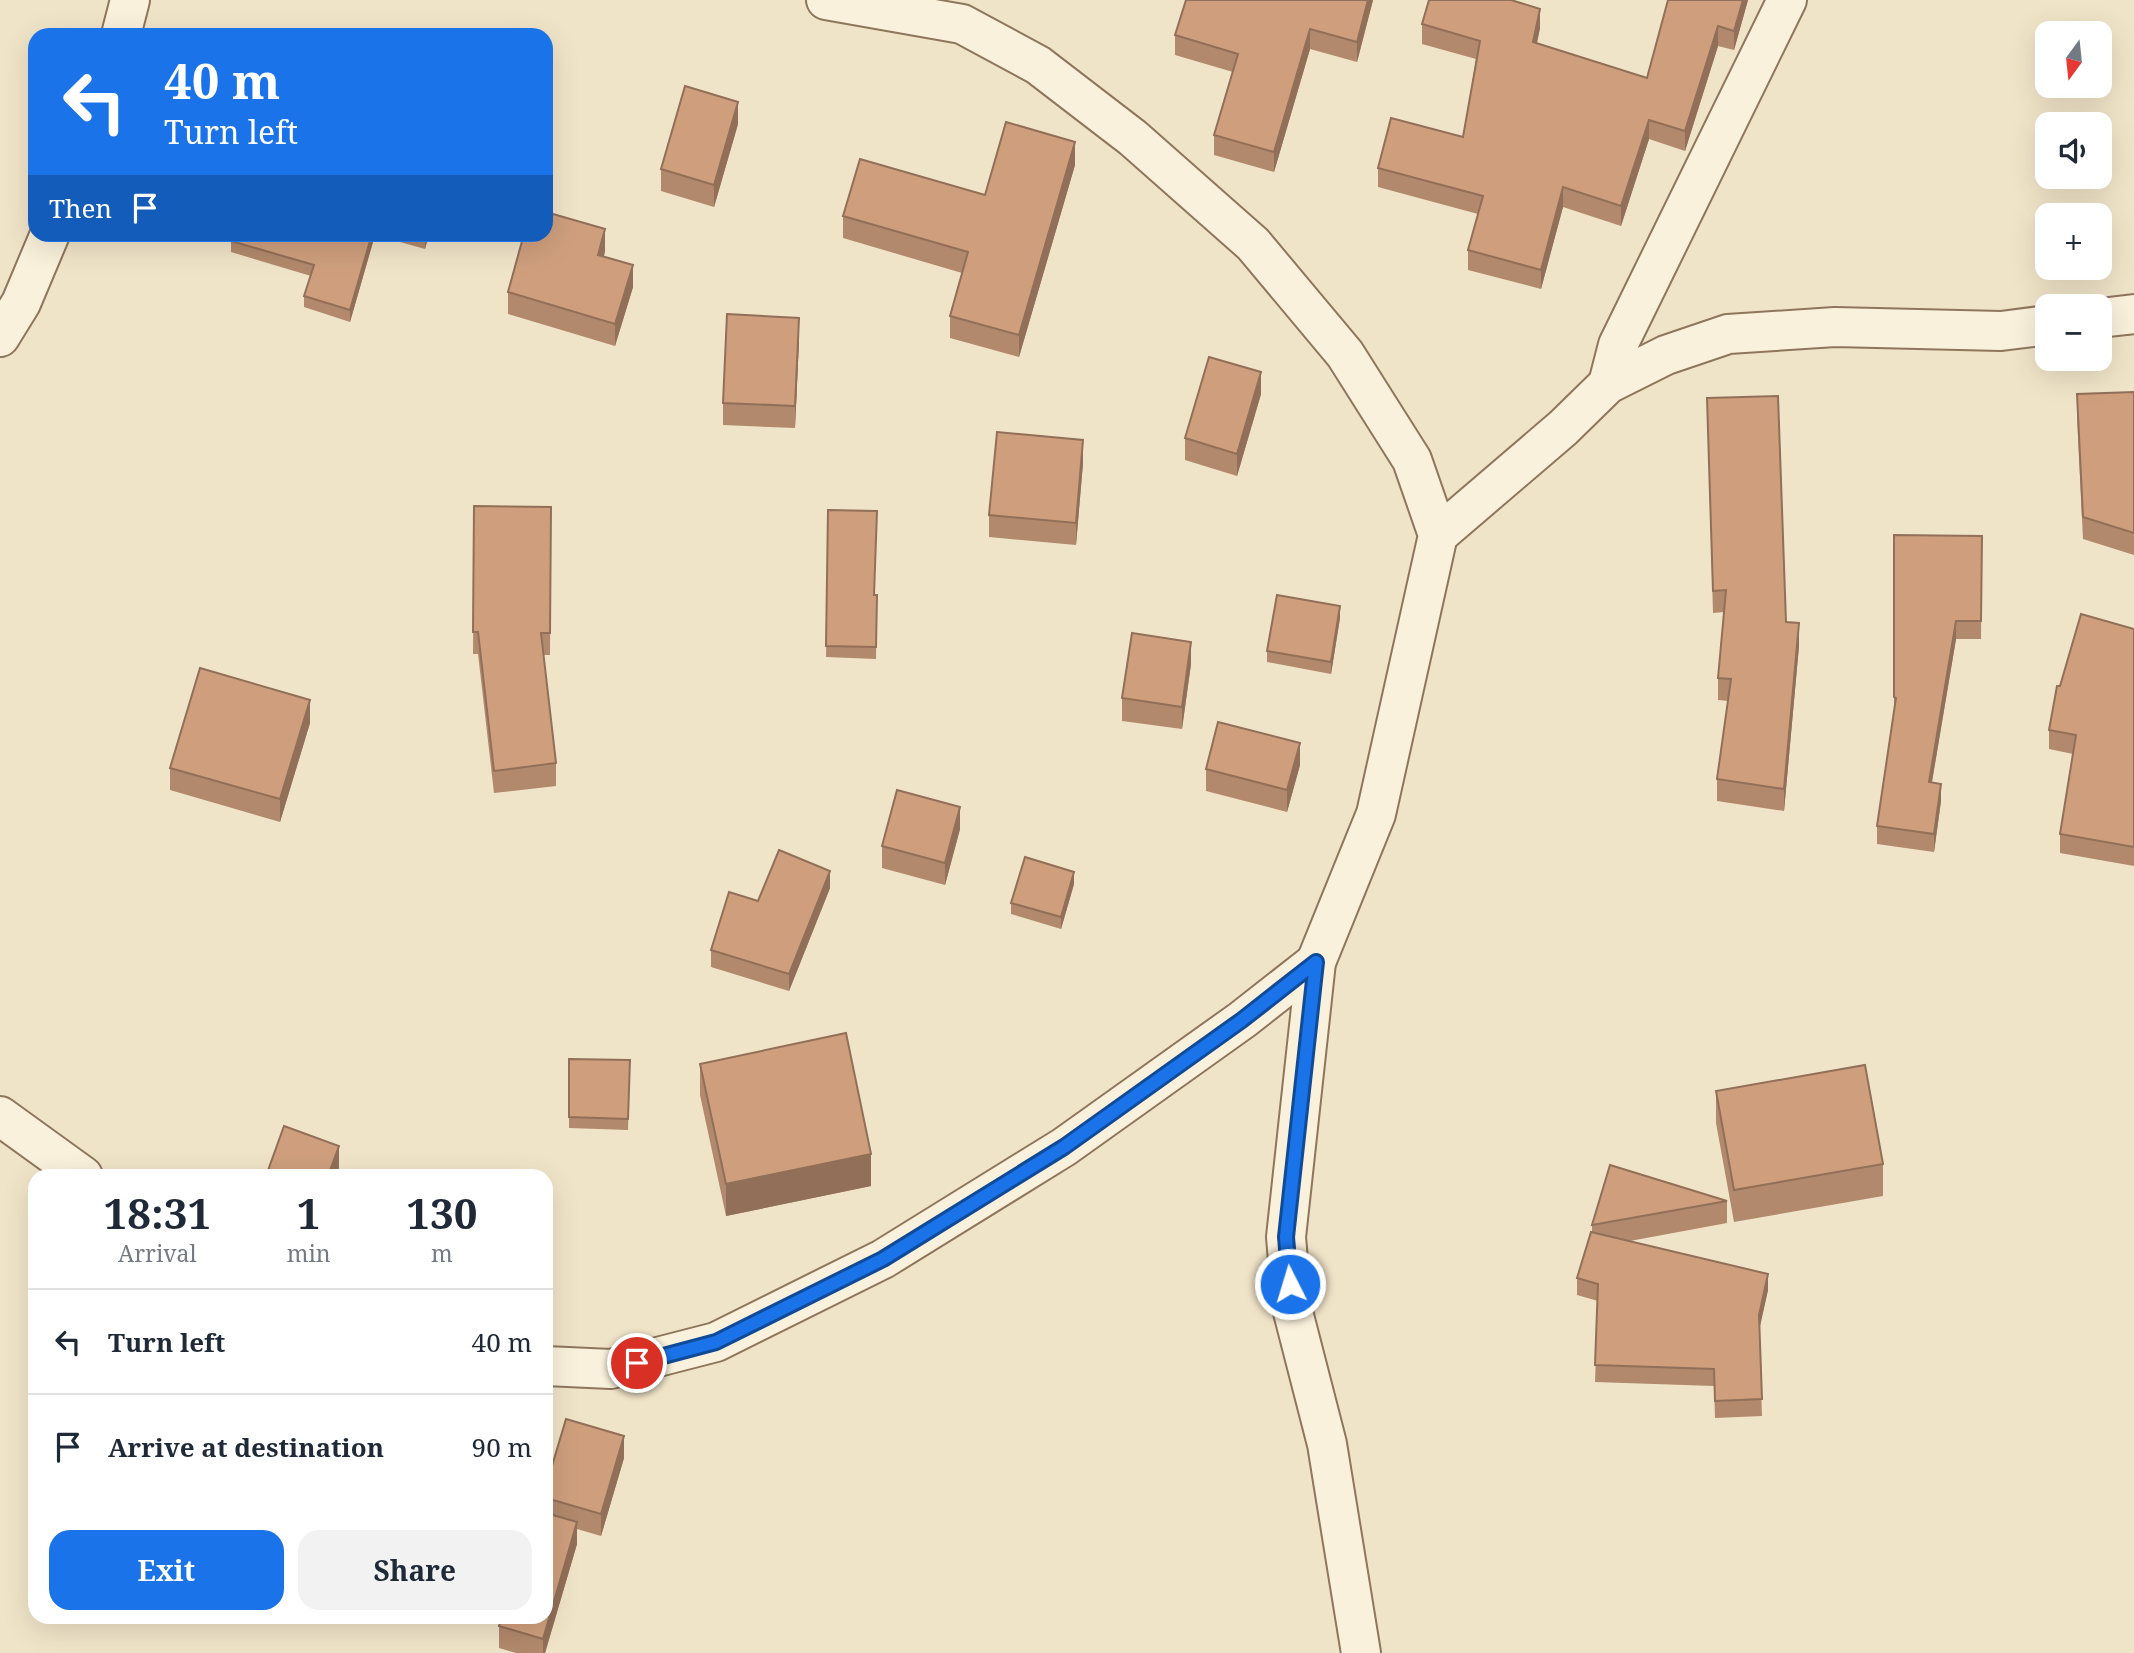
<!DOCTYPE html>
<html lang="en">
<head>
<meta charset="utf-8">
<style>
  :root { --surface:#fff; --page:#f2f2f3; --text:#1f2937; --muted:#747a83; --line:#e0e1e3; --accent:#1a73e8 }
  body { margin:0; font-family:"Noto Serif",serif; background:var(--page); color:var(--text); height:100vh; display:flex; flex-direction:column; font-size:26px; white-space:nowrap }
  * { box-sizing:border-box; margin:0 }
  p { font-size:23px; color:var(--muted) }
  .icon { flex:none; width:38px; height:38px; fill:none; stroke:currentColor; stroke-width:2; stroke-linecap:round; stroke-linejoin:round }
  .map { position:relative; flex:1; overflow:hidden }
  .side { position:absolute; left:28px; top:1169px; width:525px; height:455px; display:flex; flex-direction:column; background:var(--surface); border-radius:21px; box-shadow:0 7px 28px #0002 }
  .side>* { flex:none }
  .guide { position:absolute; left:28px; top:28px; width:525px; height:214px; border-radius:21px; box-shadow:0 7px 28px #0002; background:#1a73e8; color:#fff; overflow:hidden }
  .needle { width:46px; rotate:195deg }
  .controls { position:absolute; left:2035px; top:21px; display:grid; gap:14px }
  .controls a { display:grid; place-items:center; width:77px; height:77px; border-radius:14px; background:var(--surface); box-shadow:0 7px 28px #0002; font-size:35px }
  .pin { position:absolute; display:grid; place-items:center; width:60px; height:60px; color:#fff; margin:-30px; border:4px solid #fff; border-radius:50%; box-shadow:0 2px 7px #0007 }
  .me { position:absolute; width:77px; margin:-38px; rotate:355deg; stroke-linejoin:round; filter:drop-shadow(0 0 5px #0008) }
  .turn { display:flex; align-items:center; gap:24px; height:147px; padding:0 21px; font-size:32px }
  .turn .icon { width:91px; height:91px; stroke-width:2.5 }
  .turn b { display:block; font-size:49px; line-height:60px }
  .then { display:flex; align-items:center; height:66px; padding:0 21px; background:#0003; gap:14px; font-size:26px }
  .eta { display:flex; justify-content:space-evenly; align-items:center; height:119px; text-align:center }
  .eta b { font-size:42px; font-weight:700; line-height:49px }
  .primary-button { display:flex; gap:14px; margin-top:auto; padding:14px 21px }
  .primary-button a { flex:1; height:80px; border-radius:21px; background:var(--accent); color:#fff; font-size:28px; font-weight:700; line-height:80px; text-align:center }
  .primary-button a+a { background:var(--page); color:var(--text) }
  ul { padding:0; list-style:none }
  li { display:flex; align-items:center; gap:21px; height:105px; padding:0 21px; border-top:2px solid var(--line) }
  li div { flex:1 }
  li b { display:block; font-size:26px }
  li em { font-style:normal }
  .map>svg:first-child { display:block }
  .lines { fill:none; stroke-linecap:round; stroke-linejoin:round }
  .minor-casing { stroke:#8d765c; stroke-width:42 }
  .minor { stroke:#faf1dc; stroke-width:38 }
  .wall { fill:#b2896c }
  .shaded-wall { fill:#916f58 }
  .building { fill:#cf9f7d; stroke:#916f58; stroke-width:2 }
  .route-casing { stroke:#114b97; stroke-width:18 }
  .route { stroke:#1a73e8; stroke-width:12 }
</style>
</head>
<body>
<div class="map">
<svg width="2134" height="1653" viewBox="0 0 2134 1653">
  <rect width="100%" height="100%" fill="#f0e4c8"/>
  <g class="lines">
    <defs>
      <g id="minor">
        <path d="M 826,0 L 962,24 L 1038,65 L 1133,138 L 1253,244 L 1345,354 L 1412,460 L 1438,535 L 1376,814 L 1316,962 L 1286,1237 L 1292,1308 L 1327,1444 L 1361,1653"/>
        <path d="M 121,35 L 130,0"/>
        <path d="M 2100,318 L 2134,314"/>
        <path d="M 0,337 L 21,303 L 50,234"/>
        <path d="M 1608,384 L 1618,345 L 1787,0"/>
        <path d="M 1438,535 L 1563,428 L 1608,384 L 1666,355 L 1728,334 L 1835,327 L 2001,331 L 2048,325"/>
        <path d="M 0,1116 L 83,1176"/>
        <path d="M 546,1366 L 611,1369 L 716,1342 L 883,1259 L 1064,1147 L 1242,1020 L 1316,962"/>
      </g>
    </defs>
    <use href="#minor" class="minor-casing"/>
    <use href="#minor" class="minor"/>
  </g>
  <g class="wall">
    <path d="M 1373,0 L 1357,62 L 1310,49 L 1274,172 L 1214,155 L 1214,135 L 1233,72 L 1175,55 L 1175,35 Z"/>
    <path d="M 1748,0 L 1734,50 L 1718,46 L 1685,151 L 1649,139 L 1621,226 L 1563,207 L 1541,289 L 1468,270 L 1468,250 L 1478,214 L 1378,187 L 1378,168 L 1463,137 L 1476,59 L 1422,44 L 1422,24 L 1540,28 L 1537,43 L 1647,78 Z"/>
    <path d="M 738,124 L 714,207 L 661,191 L 661,169 Z"/>
    <path d="M 1075,165 L 1019,357 L 950,338 L 950,316 L 962,273 L 843,238 L 843,216 L 985,195 Z"/>
    <path d="M 232,234 L 429,234 L 425,249 L 375,235 L 350,322 L 304,307 L 304,296 L 311,276 L 231,252 L 231,241 Z"/>
    <path d="M 605,251 L 604,257 L 633,287 L 615,346 L 508,314 L 508,292 Z"/>
    <path d="M 799,340 L 795,428 L 723,425 L 723,403 Z"/>
    <path d="M 2134,392 L 2134,555 L 2083,539 L 2077,416 L 2077,394 Z"/>
    <path d="M 1261,394 L 1237,476 L 1185,460 L 1185,438 Z"/>
    <path d="M 1707,398 L 1786,622 L 1799,646 L 1784,811 L 1717,801 L 1717,779 L 1728,701 L 1718,700 L 1718,678 L 1724,612 L 1713,613 Z"/>
    <path d="M 1083,463 L 1076,545 L 989,537 L 989,515 Z"/>
    <path d="M 474,506 L 551,507 L 550,655 L 543,655 L 556,763 L 556,786 L 494,793 L 478,654 L 473,654 Z"/>
    <path d="M 828,510 L 874,595 L 877,595 L 876,659 L 826,657 Z"/>
    <path d="M 1894,535 L 1982,536 L 1981,639 L 1956,639 L 1932,782 L 1941,801 L 1934,852 L 1877,844 L 1877,826 L 1894,714 Z"/>
    <path d="M 1340,618 L 1331,674 L 1267,662 L 1267,651 Z"/>
    <path d="M 2134,629 L 2134,866 L 2060,853 L 2060,834 L 2073,754 L 2049,749 L 2049,730 L 2060,686 Z"/>
    <path d="M 1191,664 L 1182,729 L 1122,721 L 1122,698 Z"/>
    <path d="M 310,723 L 280,822 L 170,790 L 170,768 Z"/>
    <path d="M 1300,765 L 1287,812 L 1206,791 L 1206,769 Z"/>
    <path d="M 960,829 L 945,885 L 882,868 L 882,846 Z"/>
    <path d="M 1074,884 L 1061,929 L 1011,914 L 1011,903 Z"/>
    <path d="M 830,888 L 789,991 L 711,967 L 711,950 L 758,901 Z"/>
    <path d="M 569,1059 L 630,1060 L 628,1130 L 569,1128 Z"/>
    <path d="M 700,1064 L 871,1186 L 726,1216 L 700,1095 Z"/>
    <path d="M 1716,1091 L 1883,1164 L 1883,1196 L 1734,1222 L 1716,1123 Z"/>
    <path d="M 1727,1201 L 1727,1223 L 1630,1241 L 1768,1290 L 1759,1329 L 1762,1416 L 1715,1418 L 1714,1386 L 1595,1382 L 1598,1301 L 1577,1295 L 1577,1278 L 1592,1232 L 1592,1225 Z"/>
    <path d="M 624,1458 L 601,1536 L 577,1529 L 577,1544 L 545,1653 L 516,1653 L 499,1648 L 499,1626 L 546,1617 L 546,1486 Z"/>
  </g>
  <g class="shaded-wall">
    <path d="M 1368,0 L 1373,0 L 1357,62 L 1357,42 Z"/>
    <path d="M 1743,0 L 1748,0 L 1734,50 L 1734,31 Z"/>
    <path d="M 1540,9 L 1540,28 L 1533,61 L 1533,42 Z"/>
    <path d="M 1718,26 L 1718,46 L 1685,151 L 1685,131 Z"/>
    <path d="M 1310,29 L 1310,49 L 1274,172 L 1274,152 Z"/>
    <path d="M 738,102 L 738,124 L 714,207 L 714,185 Z"/>
    <path d="M 1649,120 L 1649,139 L 1621,226 L 1621,206 Z"/>
    <path d="M 1075,142 L 1075,165 L 1019,357 L 1019,335 Z"/>
    <path d="M 1563,187 L 1563,207 L 1541,289 L 1541,270 Z"/>
    <path d="M 605,229 L 605,251 L 598,277 L 598,255 Z"/>
    <path d="M 372,234 L 375,235 L 350,322 L 350,310 Z"/>
    <path d="M 426,234 L 429,234 L 425,249 L 425,237 Z"/>
    <path d="M 633,265 L 633,287 L 615,346 L 615,324 Z"/>
    <path d="M 799,318 L 799,340 L 795,428 L 795,406 Z"/>
    <path d="M 1261,372 L 1261,394 L 1237,476 L 1237,454 Z"/>
    <path d="M 1083,440 L 1083,463 L 1076,545 L 1076,523 Z"/>
    <path d="M 1340,606 L 1340,618 L 1331,674 L 1331,662 Z"/>
    <path d="M 1956,621 L 1956,639 L 1929,799 L 1929,782 Z"/>
    <path d="M 1799,623 L 1799,646 L 1784,811 L 1784,789 Z"/>
    <path d="M 1191,642 L 1191,664 L 1182,729 L 1182,707 Z"/>
    <path d="M 310,700 L 310,723 L 280,822 L 280,799 Z"/>
    <path d="M 1300,743 L 1300,765 L 1287,812 L 1287,790 Z"/>
    <path d="M 1941,784 L 1941,801 L 1934,852 L 1934,834 Z"/>
    <path d="M 960,807 L 960,829 L 945,885 L 945,863 Z"/>
    <path d="M 830,871 L 830,888 L 789,991 L 789,974 Z"/>
    <path d="M 1074,872 L 1074,884 L 1061,929 L 1061,917 Z"/>
    <path d="M 339,1146 L 339,1168 L 336,1176 L 328,1176 Z"/>
    <path d="M 871,1154 L 871,1186 L 726,1216 L 726,1184 Z"/>
    <path d="M 1768,1274 L 1768,1290 L 1759,1331 L 1759,1315 Z"/>
    <path d="M 624,1436 L 624,1458 L 601,1536 L 601,1514 Z"/>
    <path d="M 577,1522 L 577,1544 L 545,1653 L 543,1653 L 543,1639 Z"/>
  </g>
  <g class="building">
    <path d="M 1186,0 L 1368,0 L 1357,42 L 1310,29 L 1274,152 L 1214,135 L 1238,54 L 1175,35 Z"/>
    <path d="M 1429,0 L 1511,0 L 1540,9 L 1533,42 L 1647,78 L 1668,0 L 1743,0 L 1734,31 L 1718,26 L 1685,131 L 1649,120 L 1621,206 L 1563,187 L 1541,270 L 1468,250 L 1483,196 L 1378,168 L 1391,118 L 1463,137 L 1480,41 L 1422,24 Z"/>
    <path d="M 685,86 L 738,102 L 714,185 L 661,169 Z"/>
    <path d="M 1006,122 L 1075,142 L 1019,335 L 950,316 L 968,252 L 843,216 L 860,159 L 985,195 Z"/>
    <path d="M 546,212 L 605,229 L 598,255 L 633,265 L 615,324 L 508,292 L 524,234 L 546,234 Z"/>
    <path d="M 232,234 L 372,234 L 350,310 L 304,296 L 314,265 L 231,241 Z"/>
    <path d="M 727,314 L 799,318 L 795,406 L 723,403 Z"/>
    <path d="M 1209,357 L 1261,372 L 1237,454 L 1185,438 Z"/>
    <path d="M 2134,392 L 2134,533 L 2083,517 L 2077,394 Z"/>
    <path d="M 1778,396 L 1786,622 L 1799,623 L 1784,789 L 1717,779 L 1731,679 L 1718,678 L 1726,590 L 1713,591 L 1707,398 Z"/>
    <path d="M 997,432 L 1083,440 L 1076,523 L 989,515 Z"/>
    <path d="M 474,506 L 551,507 L 550,633 L 541,633 L 556,763 L 494,771 L 478,632 L 473,632 Z"/>
    <path d="M 828,510 L 877,511 L 874,595 L 877,595 L 876,647 L 826,646 Z"/>
    <path d="M 1894,535 L 1982,536 L 1981,621 L 1956,621 L 1929,782 L 1941,784 L 1934,834 L 1877,826 L 1896,698 L 1894,697 Z"/>
    <path d="M 1277,595 L 1340,606 L 1331,662 L 1267,651 Z"/>
    <path d="M 2081,614 L 2134,629 L 2134,847 L 2060,834 L 2076,735 L 2049,730 L 2057,686 L 2060,686 Z"/>
    <path d="M 1132,633 L 1191,642 L 1182,707 L 1122,698 Z"/>
    <path d="M 200,668 L 310,700 L 280,799 L 170,768 Z"/>
    <path d="M 1218,722 L 1300,743 L 1287,790 L 1206,769 Z"/>
    <path d="M 897,790 L 960,807 L 945,863 L 882,846 Z"/>
    <path d="M 779,850 L 830,871 L 789,974 L 711,950 L 729,892 L 758,901 Z"/>
    <path d="M 1025,857 L 1074,872 L 1061,917 L 1011,903 Z"/>
    <path d="M 846,1033 L 871,1154 L 726,1184 L 700,1064 Z"/>
    <path d="M 569,1059 L 630,1060 L 628,1119 L 569,1117 Z"/>
    <path d="M 1865,1065 L 1883,1164 L 1734,1190 L 1716,1091 Z"/>
    <path d="M 284,1126 L 339,1146 L 328,1176 L 266,1176 Z"/>
    <path d="M 1610,1165 L 1727,1201 L 1592,1225 Z"/>
    <path d="M 1591,1232 L 1768,1274 L 1759,1315 L 1762,1399 L 1715,1401 L 1714,1369 L 1595,1365 L 1598,1284 L 1577,1278 Z"/>
    <path d="M 566,1419 L 624,1436 L 601,1514 L 546,1498 L 546,1486 Z"/>
    <path d="M 546,1513 L 577,1522 L 543,1639 L 499,1626 L 502,1617 L 546,1617 Z"/>
  </g>
  <g class="lines">
    <defs>
      <path id="route" d="M 637,1363 L 716,1342 L 883,1259 L 1064,1147 L 1242,1020 L 1316,962 L 1286,1237 L 1290,1284"/>
    </defs>
    <use href="#route" class="route-casing"/>
    <use href="#route" class="route"/>
  </g>
</svg>
<div class="controls">
<a><svg class="needle" viewBox="-14 -14 28 28"><path d="M0-13l5 13h-10z" fill="#e53935"/><path d="M0 13l5-13h-10z" fill="#747a83"/></svg></a>
<a><svg class="icon" aria-label="sound" viewBox="0 0 24 24"><path d="M4 9h4l5-4v14l-5-4H4zM17 9q2 3 0 6"/></svg></a>
<a>+</a>
<a>−</a>
</div>
<div class="pin" style="left:637px;top:1363px;background:#d93025"><svg class="icon" aria-label="arrive" viewBox="0 0 24 24"><path d="M6 21V4h12l-3 4 3 4H6"/></svg></div>
<svg class="me" style="left:1290px;top:1284px" viewBox="-20 -20 40 40"><circle r="17" fill="#1a73e8" stroke="#fff" stroke-width="3"/><path d="M0-11L8 9 0 5-8 9z" fill="#fff"/></svg>
<div class="guide">
<div class="turn"><svg class="icon" aria-label="left" viewBox="0 0 24 24"><path d="M17 20v-9H6M10 6l-5 5 5 5"/></svg><div><b>40 m</b>Turn left</div></div>
<div class="then">Then<svg class="icon" aria-label="arrive" viewBox="0 0 24 24"><path d="M6 21V4h12l-3 4 3 4H6"/></svg></div>
</div>
<section class="side">
<div class="eta">
<div><b>18:31</b><p>Arrival</p></div>
<div><b>1</b><p>min</p></div>
<div><b>130</b><p>m</p></div>
</div>
<ul>
<li><svg class="icon" aria-label="left" viewBox="0 0 24 24"><path d="M17 20v-9H6M10 6l-5 5 5 5"/></svg><div><b>Turn left</b></div><em>40 m</em></li>
<li><svg class="icon" aria-label="arrive" viewBox="0 0 24 24"><path d="M6 21V4h12l-3 4 3 4H6"/></svg><div><b>Arrive at destination</b></div><em>90 m</em></li>
</ul>
<div class="primary-button"><a>Exit</a><a>Share</a></div>
</section>
</div>
</body>
</html>
